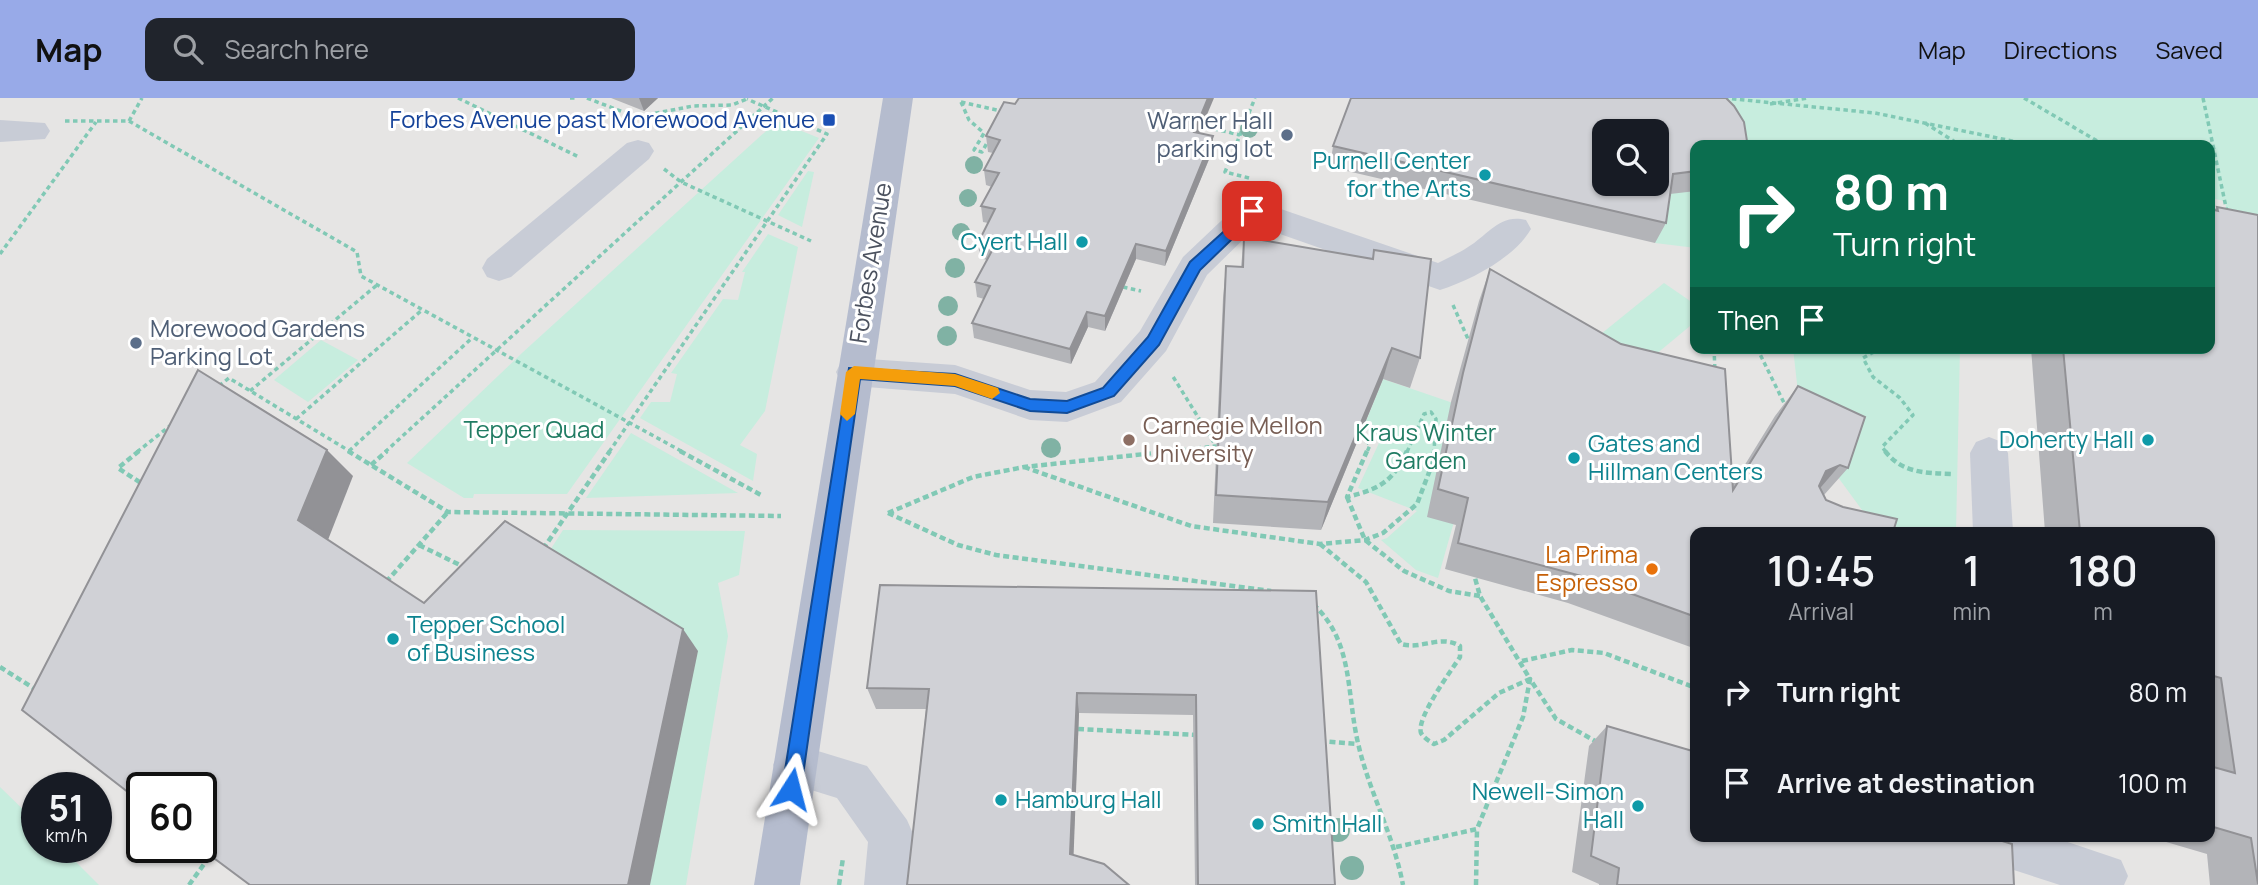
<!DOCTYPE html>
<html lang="en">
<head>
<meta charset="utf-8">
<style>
  :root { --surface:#171b24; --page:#20242c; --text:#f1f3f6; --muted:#9ea1a6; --accent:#98aae8 }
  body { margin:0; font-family:Manrope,sans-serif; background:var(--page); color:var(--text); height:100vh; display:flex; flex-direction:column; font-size:26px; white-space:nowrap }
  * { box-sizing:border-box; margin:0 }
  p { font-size:23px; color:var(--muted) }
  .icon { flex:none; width:38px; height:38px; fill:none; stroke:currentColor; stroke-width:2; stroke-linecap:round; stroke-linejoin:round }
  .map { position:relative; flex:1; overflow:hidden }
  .drawer { position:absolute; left:1690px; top:429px; width:525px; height:315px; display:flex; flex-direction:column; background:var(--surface); border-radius:14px; box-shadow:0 2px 5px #0004 }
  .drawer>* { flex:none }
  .hud { position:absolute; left:1690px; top:42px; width:525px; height:214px; border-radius:14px; box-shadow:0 2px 5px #0004; background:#0b6e4f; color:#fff; overflow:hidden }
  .fabs { position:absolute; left:1592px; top:21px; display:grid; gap:14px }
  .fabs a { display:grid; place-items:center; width:77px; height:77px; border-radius:14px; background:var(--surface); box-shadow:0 2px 5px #0004; font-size:35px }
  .speed { position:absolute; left:21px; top:674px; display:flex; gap:14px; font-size:35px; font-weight:700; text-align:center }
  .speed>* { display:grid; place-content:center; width:91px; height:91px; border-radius:50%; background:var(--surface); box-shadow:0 2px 5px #0004; line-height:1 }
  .speed small { font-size:18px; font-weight:400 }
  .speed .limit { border:4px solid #111; border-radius:10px; background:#fff; color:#111 }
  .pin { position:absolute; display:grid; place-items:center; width:60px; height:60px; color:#fff; margin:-30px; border-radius:14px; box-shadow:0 4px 10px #0006 }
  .me { position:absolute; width:77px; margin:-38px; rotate:9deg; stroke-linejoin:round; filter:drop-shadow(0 0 5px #0008) }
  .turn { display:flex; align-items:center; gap:24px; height:147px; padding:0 28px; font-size:32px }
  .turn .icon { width:91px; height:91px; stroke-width:2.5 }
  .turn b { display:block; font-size:49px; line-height:60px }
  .then { display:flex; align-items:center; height:66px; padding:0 28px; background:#0003; gap:14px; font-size:26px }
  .eta { display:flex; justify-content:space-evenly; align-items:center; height:119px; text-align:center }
  .eta b { font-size:42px; font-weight:600; line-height:49px }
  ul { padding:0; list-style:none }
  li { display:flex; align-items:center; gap:21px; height:91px; padding:0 28px }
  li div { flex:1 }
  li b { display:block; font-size:26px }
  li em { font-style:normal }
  header { display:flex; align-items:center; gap:42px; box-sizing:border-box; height:98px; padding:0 35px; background:var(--accent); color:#111 }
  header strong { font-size:33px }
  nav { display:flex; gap:38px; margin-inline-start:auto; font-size:24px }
  .search { width:490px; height:63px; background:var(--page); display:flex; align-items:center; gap:18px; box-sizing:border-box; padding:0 24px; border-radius:14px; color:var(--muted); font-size:26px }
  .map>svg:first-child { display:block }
  .education { fill:#e6e5e4; fill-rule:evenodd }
  .green { fill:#c7edde }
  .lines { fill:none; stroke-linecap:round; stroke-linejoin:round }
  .path-far1 { stroke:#81c9b5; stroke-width:3.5; stroke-dasharray:4.5 3.5; stroke-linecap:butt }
  .path { stroke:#81c9b5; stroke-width:4.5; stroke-dasharray:6 3.5; stroke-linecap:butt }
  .minor { fill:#c8ccd6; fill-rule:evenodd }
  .major { fill:#b5bcce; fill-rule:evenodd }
  .tree { fill:#80b2a4 }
  .wall { fill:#b3b4b8 }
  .shaded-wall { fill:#929296 }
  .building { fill:#d0d1d6; stroke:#929296; stroke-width:2; fill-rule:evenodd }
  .route { fill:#1a73e8; stroke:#114b97; stroke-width:2 }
  .slow { fill:#f59e0b }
  .transit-dot { fill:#1a4fb4; stroke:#fff; stroke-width:2.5 }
  .service-dot { fill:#5c6f8a; stroke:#fff; stroke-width:2.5 }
  .culture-dot { fill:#0f9aa8; stroke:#fff; stroke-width:2.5 }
  .education-dot { fill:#8d6e63; stroke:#fff; stroke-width:2.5 }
  .food-dot { fill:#e8710a; stroke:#fff; stroke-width:2.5 }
  .labels { text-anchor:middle; stroke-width:6; stroke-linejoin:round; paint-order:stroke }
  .transit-label { font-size:24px; fill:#164399; stroke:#fff; text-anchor:end }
  .service-label { font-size:24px; fill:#4e5e75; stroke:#fff; text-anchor:end }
  .culture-label { font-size:24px; fill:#0d838f; stroke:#fff; text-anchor:end }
  .street-label { font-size:24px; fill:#4c525f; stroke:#fff }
  .education-label { font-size:24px; fill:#785e54; stroke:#fff; text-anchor:start }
  .park-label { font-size:24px; fill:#207c63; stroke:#fff }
  .food-label { font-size:24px; fill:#c56008; stroke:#fff; text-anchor:end }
</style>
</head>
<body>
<header>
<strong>Map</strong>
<div class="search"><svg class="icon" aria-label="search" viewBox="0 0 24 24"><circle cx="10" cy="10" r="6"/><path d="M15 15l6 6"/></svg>Search here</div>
<nav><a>Map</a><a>Directions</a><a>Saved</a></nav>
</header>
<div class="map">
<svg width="2258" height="787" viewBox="0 0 2258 787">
  <rect width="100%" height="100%" fill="#f5f3f3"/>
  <path class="education" d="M 0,0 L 2258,0 L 2258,787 L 0,787 ZM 1605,33 L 1657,33 L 1657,86 L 1605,86 ZM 1696,47 L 2210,47 L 2210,250 L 1696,250 ZM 1696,434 L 2210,434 L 2210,738 L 1696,738 ZM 37,690 L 96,690 L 96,749 L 37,749 ZM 142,690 L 201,690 L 201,749 L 142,749 Z"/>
  <g class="green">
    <path d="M 1678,0 L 2258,0 L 2258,122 L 2227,116 L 2225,103 L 2210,100 L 2210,47 L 1733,47 Z"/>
    <path d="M 777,23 L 819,40 L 567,396 L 474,396 L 473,400 L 464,400 L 407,365 L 522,255 Z"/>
    <path d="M 808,73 L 814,74 L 802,129 L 778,117 Z"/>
    <path d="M 1663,92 L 1696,93 L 1696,150 L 1655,145 Z"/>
    <path d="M 768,136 L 798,149 L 765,313 L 740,347 L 757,356 L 753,383 L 640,320 L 651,304 L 670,304 L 677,276 L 671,275 L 723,201 L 738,202 L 745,174 L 742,174 Z"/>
    <path d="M 1664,185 L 1696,207 L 1696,223 L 1643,267 L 1601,236 Z"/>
    <path d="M 321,242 L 358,262 L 308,304 L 274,282 Z"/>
    <path d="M 1793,250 L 1960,250 L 1956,434 L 1896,434 L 1862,412 L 1802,330 Z"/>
    <path d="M 1383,281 L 1453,305 L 1486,311 L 1438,480 L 1416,472 L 1381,442 L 1387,440 L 1417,413 L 1358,390 L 1379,345 L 1364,328 Z"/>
    <path d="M 631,335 L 738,395 L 586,400 Z"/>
    <path d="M 563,432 L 745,433 L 739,477 L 718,485 L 728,538 L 686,787 L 650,787 L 545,460 Z"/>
    <path d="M 0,689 L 37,725 L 37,749 L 61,749 L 99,787 L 0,787 Z"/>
  </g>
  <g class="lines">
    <g class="path-far1">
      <path d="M 458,0 L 579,59"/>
      <path d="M 570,0 L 577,0"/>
      <path d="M 587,0 L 636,19 L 693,8 L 732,7 L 747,1"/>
      <path d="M 1724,0 L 1875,15 L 2032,47"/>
      <path d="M 2024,0 L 2104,47"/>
      <path d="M 2203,0 L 2227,114"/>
      <path d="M 961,4 L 969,22 L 984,35 L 974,52 L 982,54 L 988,43"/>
      <path d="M 961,4 L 1006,14"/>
      <path d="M 1770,6 L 1808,0"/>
      <path d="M 65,23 L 129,23 L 357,154 L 361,178 L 683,354"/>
      <path d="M 129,23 L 142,0"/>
      <path d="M 1925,25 L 1960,47"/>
      <path d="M 1198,27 L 1240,37"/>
      <path d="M 664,71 L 681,84 L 811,143"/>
      <path d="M 1249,80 L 1225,74 L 1255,0"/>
      <path d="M 2210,107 L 2220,112"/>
      <path d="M 0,156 L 96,24"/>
      <path d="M 1123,189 L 1141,193"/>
      <path d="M 1453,207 L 1468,241"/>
      <path d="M 1714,250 L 1715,274"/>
      <path d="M 1757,250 L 1786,309"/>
      <path d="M 1881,250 L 1863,260 L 1873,279 L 1900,300 L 1913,317 L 1882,349 L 1886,354"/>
      <path d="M 219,288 L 229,280 L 351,354"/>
      <path d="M 250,293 L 377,187"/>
      <path d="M 296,321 L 422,212"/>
      <path d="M 1360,337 L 1370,347 L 1367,354"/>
      <path d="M 349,353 L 472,240"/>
      <path d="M 137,354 L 171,327"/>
      <path d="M 385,354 L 773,0"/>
      <path d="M 609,354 L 827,36 L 747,1"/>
      <path d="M 1157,354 L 1216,348 L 1172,277"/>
      <path d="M 1407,354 L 1424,316 L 1431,314 L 1436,321 L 1434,354"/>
    </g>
    <g class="path">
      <path d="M 139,353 L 118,370 L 144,387"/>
      <path d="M 348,353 L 448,414 L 781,418"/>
      <path d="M 680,353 L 761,397"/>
      <path d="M 1367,353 L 1347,399 C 1379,391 1393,384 1407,353"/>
      <path d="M 1885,353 C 1902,375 1925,375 1951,376"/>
      <path d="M 371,367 L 387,353"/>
      <path d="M 1024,369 L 1191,428 L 1320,446 L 1365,442 L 1383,435 L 1417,406 L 1433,364 L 1434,353"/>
      <path d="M 1347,399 L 1365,442 L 1404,473 L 1449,493 L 1480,498"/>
      <path d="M 888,415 L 958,447 L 996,457 L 1271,493"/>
      <path d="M 888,415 L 973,379 L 1024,369 L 1173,353"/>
      <path d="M 1320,446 L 1366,484 L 1401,546 C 1422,552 1440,536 1460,548 L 1460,559 C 1451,573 1416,620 1421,635 C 1424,640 1429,643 1434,646 L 1444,642 L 1499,595 L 1530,581 L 1556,621 L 1597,644"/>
      <path d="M 419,447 L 464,469"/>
      <path d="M 543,451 L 610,353"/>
      <path d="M 386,484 L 448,414"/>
      <path d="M 1313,506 C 1354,544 1346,594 1358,645 C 1369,694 1393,735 1403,787"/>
      <path d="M 1522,563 L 1572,552 L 1604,555 L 1696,590"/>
      <path d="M 0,569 L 38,593"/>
      <path d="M 1078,631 L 1199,637"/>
      <path d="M 1320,643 L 1358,646"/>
      <path d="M 1396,749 L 1477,731 L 1523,619 L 1530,581 L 1480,498 L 1475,480"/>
      <path d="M 189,787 L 212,755"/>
      <path d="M 839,787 L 843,760"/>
      <path d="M 1476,787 L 1477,731"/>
    </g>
    <g class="minor">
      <path d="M 0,22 L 45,25 L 50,33 L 45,41 L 0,44 Z"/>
      <path d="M 638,42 L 649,45 L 654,53 L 649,61 L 511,179 L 499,183 L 487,179 L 482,170 L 487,161 L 627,45 Z"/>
      <path d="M 1252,101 L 1438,165 C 1448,160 1459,155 1468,149 C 1488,137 1500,115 1526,122 L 1531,131 C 1514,160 1471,182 1440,192 L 1257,128 L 1207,177 L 1166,253 L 1121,304 L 1067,324 L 1030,322 L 955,296 L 854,288 L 841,284 L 836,274 L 841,264 L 854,260 L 955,267 L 1030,292 L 1066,294 L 1095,284 L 1140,233 L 1183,159 L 1240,105 Z"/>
      <path d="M 1989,339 L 2002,344 L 2008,355 L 2013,434 L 1973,434 L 1970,355 L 1976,344 Z"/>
      <path d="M 795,646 L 867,668 L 907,722 L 914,738 L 910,787 L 864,787 L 868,744 L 837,700 L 779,682 L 773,667 L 779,652 Z"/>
      <path d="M 1952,738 L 2050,738 L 2121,762 L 2128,778 L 2124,787 L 2060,787 L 1958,754 Z"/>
    </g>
    <path class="major" d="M 883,0 L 913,0 L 800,787 L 754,787 Z"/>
  </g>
  <g class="tree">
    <circle cx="1249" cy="31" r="9"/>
    <circle cx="974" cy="67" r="9"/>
    <circle cx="968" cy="100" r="9"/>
    <circle cx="961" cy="134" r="9"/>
    <circle cx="955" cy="170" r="10"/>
    <circle cx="948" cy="208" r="10"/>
    <circle cx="947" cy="238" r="10"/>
    <circle cx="1051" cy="350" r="10"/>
    <circle cx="1338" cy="732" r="12"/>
    <circle cx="1352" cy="770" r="12"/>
  </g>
  <g class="wall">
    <path d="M 611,0 L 658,0 L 644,13 Z"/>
    <path d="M 1015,6 L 1199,35 L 1212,54 L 1165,168 L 1136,161 L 1105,233 L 1088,229 L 1071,266 L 974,240 L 972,225 L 984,201 L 977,199 L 975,184 L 987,162 L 980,160 L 978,145 L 988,125 L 983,124 L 981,108 L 992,89 L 986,87 L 984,72 L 993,55 L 988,54 L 986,38 Z"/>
    <path d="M 1696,47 L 1696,93 L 1670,96 L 1666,125 L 1655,145 L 1330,69 L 1333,48 Z"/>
    <path d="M 2217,109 L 2258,787 L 2210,787 L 2207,756 L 2156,741 L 2155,738 L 2210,738 L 2210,434 L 2045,434 L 2031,250 L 2210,250 L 2214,112 Z"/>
    <path d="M 1244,139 L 1420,260 L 1410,290 L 1383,281 L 1321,432 L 1213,425 L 1223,200 L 1226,168 L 1241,169 Z"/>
    <path d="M 1490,171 L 1733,386 L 1775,318 L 1798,288 L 1848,370 L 1824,397 L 1696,434 L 1696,551 L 1568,505 L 1445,471 L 1456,427 L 1427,419 L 1451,304 L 1479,203 Z"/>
    <path d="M 1316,493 L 1335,787 L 1195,787 L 1193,617 L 1079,615 L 1073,757 L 907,787 L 926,611 L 876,611 L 867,590 Z"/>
    <path d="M 1607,628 L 2014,787 L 1599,787 L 1599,786 L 1572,774 L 1589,648 Z"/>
  </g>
  <g class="shaded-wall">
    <path d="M 639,0 L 658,0 L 644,13 Z"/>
    <path d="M 1208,0 L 1214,0 L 1193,50 L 1194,34 Z"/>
    <path d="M 1213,38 L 1212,54 L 1165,168 L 1166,153 Z"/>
    <path d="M 1136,146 L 1136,161 L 1105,233 L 1105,218 Z"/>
    <path d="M 1087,214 L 1088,229 L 1071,266 L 1070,251 Z"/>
    <path d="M 1392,250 L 1383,281 L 1321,432 L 1328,404 Z"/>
    <path d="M 327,352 L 353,378 L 326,447 L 298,422 Z"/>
    <path d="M 1840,367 L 1815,396 L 1826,373 Z"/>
    <path d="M 683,531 L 698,553 L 650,787 L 628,787 Z"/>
    <path d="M 1077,595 L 1079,615 L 1073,772 L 1070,756 Z"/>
  </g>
  <g class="building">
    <path d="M 1019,0 L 1208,0 L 1194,34 L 1213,38 L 1166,153 L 1136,146 L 1105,218 L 1087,214 L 1070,251 L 972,225 L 990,188 L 975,184 L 994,149 L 978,145 L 995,111 L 981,108 L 999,75 L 984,72 L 1000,42 L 986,38 L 1004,4 L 1015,6 Z"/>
    <path d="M 1351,0 L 1726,0 L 1734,8 L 1744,24 L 1747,43 L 1745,47 L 1696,47 L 1696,73 L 1673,76 L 1666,125 L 1333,48 ZM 1605,33 L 1657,33 L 1657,86 L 1605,86 Z"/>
    <path d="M 2217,109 L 2258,117 L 2258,786 L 2251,740 L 2210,728 L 2210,668 L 2235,675 L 2221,580 L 2210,577 L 2210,434 L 2080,434 L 2063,250 L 2210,250 L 2210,111 L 2218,113 Z"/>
    <path d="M 1244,139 L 1373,161 L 1374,152 L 1431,161 L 1420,260 L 1392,250 L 1328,404 L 1216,397 L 1226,168 L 1243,169 Z"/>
    <path d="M 1490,171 L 1621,246 L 1725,271 L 1733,392 L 1798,288 L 1865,319 L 1848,370 L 1840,367 L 1826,373 L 1819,388 L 1826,402 L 1843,409 L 1897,421 L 1893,434 L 1696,434 L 1696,519 L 1585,479 L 1458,445 L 1468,400 L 1438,391 L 1463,275 Z"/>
    <path d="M 198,272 L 327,352 L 298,422 L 424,505 L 505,423 L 683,531 L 628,787 L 250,787 L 199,749 L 201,749 L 201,690 L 142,690 L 142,705 L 22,612 Z"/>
    <path d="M 880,487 L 1316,493 L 1335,787 L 1198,787 L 1196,597 L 1077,595 L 1070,756 L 1104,766 L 1129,787 L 907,787 L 929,591 L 867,590 Z"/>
    <path d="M 1607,628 L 1696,654 L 1696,738 L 1986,738 L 2012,746 L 2014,787 L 1617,787 L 1619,770 L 1591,758 Z"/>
  </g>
  <path class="route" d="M 1252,108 L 1257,110 L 1257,117 L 1200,172 L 1159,247 L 1114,298 L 1067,315 L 1030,313 L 955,288 L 860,281 L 801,691 L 798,698 L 791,700 L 785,698 L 782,691 L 849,270 L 955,276 L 1030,301 L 1067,303 L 1103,290 L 1148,239 L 1190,164 Z"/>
  <path class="slow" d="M 854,268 L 955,276 L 998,290 L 1000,295 L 992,301 L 955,288 L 860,281 L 855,316 L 847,323 L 840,316 L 846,274 Z"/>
  <rect class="transit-dot" x="822" y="15" width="14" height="14" rx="3.5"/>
  <g class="service-dot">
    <circle cx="1287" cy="37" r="7"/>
    <circle cx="136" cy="245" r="7"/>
  </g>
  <g class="culture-dot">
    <circle cx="1485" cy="77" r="7"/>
    <circle cx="1082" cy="144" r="7"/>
    <circle cx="2148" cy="342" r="7"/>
    <circle cx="1574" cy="360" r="7"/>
    <circle cx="393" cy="541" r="7"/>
    <circle cx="1001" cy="702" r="7"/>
    <circle cx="1638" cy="708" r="7"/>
    <circle cx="1258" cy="726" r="7"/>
  </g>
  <circle class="education-dot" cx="1129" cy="342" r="7"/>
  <circle class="food-dot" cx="1652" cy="471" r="7"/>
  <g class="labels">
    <g class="transit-label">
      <text x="815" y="30">Forbes Avenue past Morewood Avenue</text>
    </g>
    <g class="service-label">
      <text x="1273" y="31">Warner Hall<tspan x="1273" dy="28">parking lot</tspan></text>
      <text x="150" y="239" text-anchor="start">Morewood Gardens<tspan x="150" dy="28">Parking Lot</tspan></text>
    </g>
    <g class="culture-label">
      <text x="1471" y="71">Purnell Center<tspan x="1471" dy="28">for the Arts</tspan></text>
      <text x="1068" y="152">Cyert Hall</text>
      <text x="2134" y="350">Doherty Hall</text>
      <text x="1588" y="354" text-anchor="start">Gates and<tspan x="1588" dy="28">Hillman Centers</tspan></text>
      <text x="407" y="535" text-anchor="start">Tepper School<tspan x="407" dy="28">of Business</tspan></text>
      <text x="1624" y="702">Newell-Simon<tspan x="1624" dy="28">Hall</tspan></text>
      <text x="1015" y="710" text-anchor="start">Hamburg Hall</text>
      <text x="1272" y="734" text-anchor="start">Smith Hall</text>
    </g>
    <g class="street-label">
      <text transform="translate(871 165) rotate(-81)" y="8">Forbes Avenue</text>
    </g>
    <g class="education-label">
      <text x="1143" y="336">Carnegie Mellon<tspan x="1143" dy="28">University</tspan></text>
    </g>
    <g class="park-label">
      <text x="534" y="340">Tepper Quad</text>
      <text x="1426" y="343">Kraus Winter<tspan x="1426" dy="28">Garden</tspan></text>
    </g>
    <g class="food-label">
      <text x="1638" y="465">La Prima<tspan x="1638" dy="28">Espresso</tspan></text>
    </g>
  </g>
</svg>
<div class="fabs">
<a><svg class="icon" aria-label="search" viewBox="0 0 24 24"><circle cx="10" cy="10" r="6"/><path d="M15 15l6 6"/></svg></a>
</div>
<div class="speed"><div>51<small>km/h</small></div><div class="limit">60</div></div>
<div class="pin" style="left:1252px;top:113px;background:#d93025"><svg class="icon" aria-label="arrive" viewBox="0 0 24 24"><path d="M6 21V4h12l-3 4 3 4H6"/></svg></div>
<svg class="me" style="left:791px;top:691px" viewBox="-20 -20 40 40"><path d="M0-17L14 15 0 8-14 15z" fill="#1a73e8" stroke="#fff" stroke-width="4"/></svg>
<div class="hud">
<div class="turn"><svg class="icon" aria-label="right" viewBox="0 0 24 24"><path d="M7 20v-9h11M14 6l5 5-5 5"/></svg><div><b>80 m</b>Turn right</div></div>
<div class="then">Then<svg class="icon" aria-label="arrive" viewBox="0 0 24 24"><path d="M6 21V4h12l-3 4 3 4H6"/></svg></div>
</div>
<section class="drawer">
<div class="eta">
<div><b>10:45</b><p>Arrival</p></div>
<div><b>1</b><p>min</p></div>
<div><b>180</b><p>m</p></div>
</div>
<ul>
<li><svg class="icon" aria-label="right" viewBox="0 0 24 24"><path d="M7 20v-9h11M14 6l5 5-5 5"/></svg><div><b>Turn right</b></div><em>80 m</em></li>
<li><svg class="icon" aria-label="arrive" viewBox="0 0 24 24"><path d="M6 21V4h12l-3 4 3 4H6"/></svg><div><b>Arrive at destination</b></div><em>100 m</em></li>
</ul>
</section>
</div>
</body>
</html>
